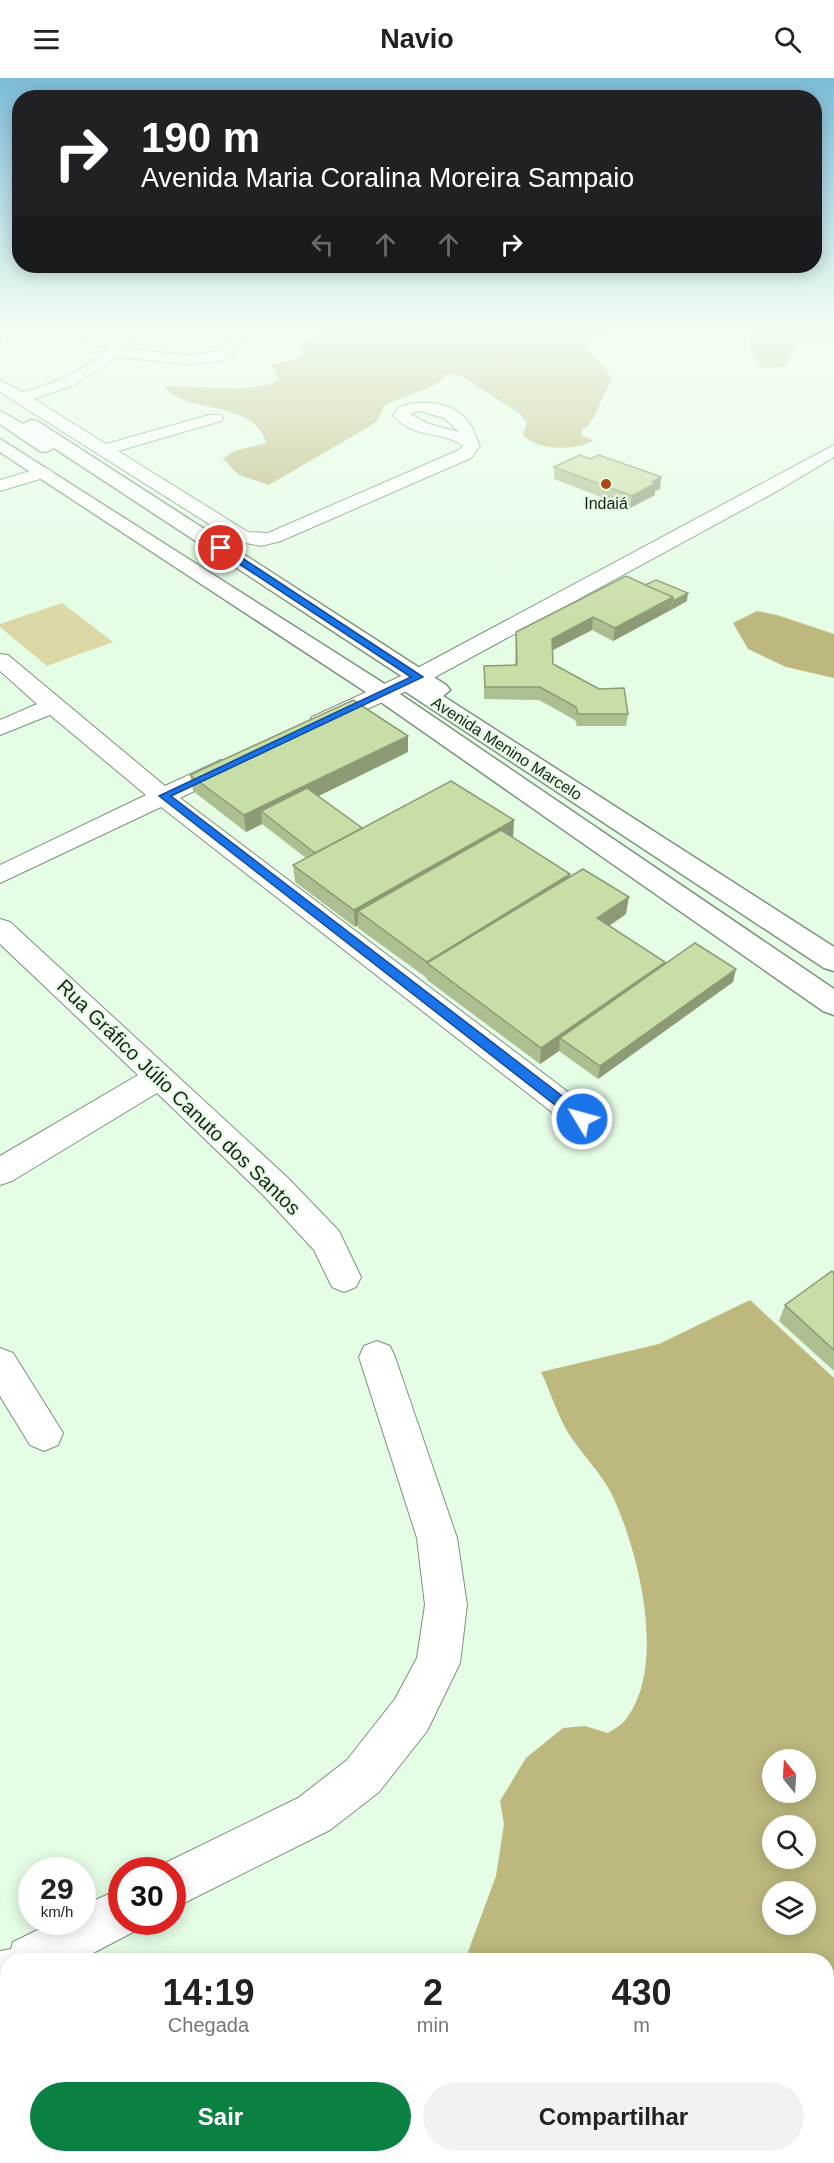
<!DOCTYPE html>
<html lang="pt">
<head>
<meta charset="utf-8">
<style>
  :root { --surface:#fff; --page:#f2f2f2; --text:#222; --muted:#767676; --accent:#0b8043 }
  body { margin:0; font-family:Arial,sans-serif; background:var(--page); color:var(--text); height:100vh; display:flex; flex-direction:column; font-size:22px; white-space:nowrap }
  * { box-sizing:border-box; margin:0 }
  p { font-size:20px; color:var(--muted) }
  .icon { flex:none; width:33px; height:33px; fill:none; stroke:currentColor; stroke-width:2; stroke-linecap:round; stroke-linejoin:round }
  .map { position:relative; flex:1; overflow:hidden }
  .panel { position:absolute; left:0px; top:1875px; width:834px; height:210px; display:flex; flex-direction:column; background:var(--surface); border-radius:24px 24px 0 0; box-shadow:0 3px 15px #0003 }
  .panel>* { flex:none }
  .guide { position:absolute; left:12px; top:12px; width:810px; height:183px; border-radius:24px; box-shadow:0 3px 15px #0003; background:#202124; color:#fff; overflow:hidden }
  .needle { width:39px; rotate:342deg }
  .buttons { position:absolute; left:762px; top:1671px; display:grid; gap:12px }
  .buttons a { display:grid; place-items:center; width:54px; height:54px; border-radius:50%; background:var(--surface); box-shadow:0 3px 15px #0003; font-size:30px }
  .speed { position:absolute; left:18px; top:1779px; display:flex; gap:12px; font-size:30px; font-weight:700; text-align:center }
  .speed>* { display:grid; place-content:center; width:78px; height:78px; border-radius:50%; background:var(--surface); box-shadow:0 3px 15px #0003; line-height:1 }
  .speed small { font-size:15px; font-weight:400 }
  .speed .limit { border:9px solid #d22; background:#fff; color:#111 }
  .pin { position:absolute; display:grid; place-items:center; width:51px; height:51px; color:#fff; margin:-26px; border:3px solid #fff; border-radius:50%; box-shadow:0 2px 6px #0007 }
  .me { position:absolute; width:66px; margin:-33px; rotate:307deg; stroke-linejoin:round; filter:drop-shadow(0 0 4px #0008) }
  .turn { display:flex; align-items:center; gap:21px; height:126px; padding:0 30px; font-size:27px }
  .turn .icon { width:78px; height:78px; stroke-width:2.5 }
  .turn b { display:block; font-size:42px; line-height:51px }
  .lanes { display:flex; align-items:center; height:57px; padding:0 30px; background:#0003; justify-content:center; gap:30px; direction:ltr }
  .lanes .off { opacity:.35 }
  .eta { display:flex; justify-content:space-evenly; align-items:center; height:102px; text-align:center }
  .eta b { font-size:36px; font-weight:600; line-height:42px }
  .cta { display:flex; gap:12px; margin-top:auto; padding:12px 30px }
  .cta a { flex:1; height:69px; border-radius:36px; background:var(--accent); color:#fff; font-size:24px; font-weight:600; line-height:69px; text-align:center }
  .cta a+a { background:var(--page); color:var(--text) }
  header { display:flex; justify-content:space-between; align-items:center; height:78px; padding:0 30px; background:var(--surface); font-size:27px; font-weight:600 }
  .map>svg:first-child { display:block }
  .green { fill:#dbd8a5 }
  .forest { fill:#bcb87e; fill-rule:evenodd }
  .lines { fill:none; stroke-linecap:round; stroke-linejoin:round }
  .street-casing { stroke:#7c927d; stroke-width:2 }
  .primary-casing { stroke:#7c927d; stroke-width:3 }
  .street { fill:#fff; fill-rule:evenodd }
  .primary { fill:#fff; fill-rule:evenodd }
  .wall { fill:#acbf90 }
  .shaded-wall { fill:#8c9b75 }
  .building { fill:#c8dea7; stroke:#8c9b75; stroke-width:1.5 }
  .route { fill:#1a73e8; stroke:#114b97; stroke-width:1.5 }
  .poi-dot { fill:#ac4818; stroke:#e5fce5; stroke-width:2 }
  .labels { text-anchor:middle; stroke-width:4.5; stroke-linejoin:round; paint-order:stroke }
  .far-poi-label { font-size:16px; fill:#1b231b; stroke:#e5fce5 }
  .far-street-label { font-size:16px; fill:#1b231b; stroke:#e5fce5 }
  .street-label { font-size:20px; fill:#1b231b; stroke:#e5fce5 }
</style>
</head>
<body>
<header><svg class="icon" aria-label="menu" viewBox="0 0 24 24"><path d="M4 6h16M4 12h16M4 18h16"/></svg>Navio<svg class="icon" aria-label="search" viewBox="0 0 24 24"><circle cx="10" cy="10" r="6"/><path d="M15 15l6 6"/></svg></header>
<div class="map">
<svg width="834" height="2085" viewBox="0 0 834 2085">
  <rect width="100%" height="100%" fill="#e5fce5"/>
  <path class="green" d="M 62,525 L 113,564 L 47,588 L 0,549 L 0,546 Z"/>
  <g class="forest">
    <path d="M 333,250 L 684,250 L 610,254 L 586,263 L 583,269 L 605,289 L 612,304 C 599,318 599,342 582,352 L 582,358 L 594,362 C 577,373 536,373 523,357 L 527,345 L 519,335 L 475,307 L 460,298 L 447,296 L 437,306 L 385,327 L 377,343 L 370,348 L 269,407 L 239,397 L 223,381 L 234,373 L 266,365 C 255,321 186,337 165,309 C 192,306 259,318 278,301 L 272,286 L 297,281 L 304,274 L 297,269 C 306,259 322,259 333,250 Z"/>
    <path d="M 748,250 L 834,250 L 834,263 C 825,263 808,260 801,266 C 780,281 800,293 761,289 C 749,272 750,269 748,250 Z"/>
    <path d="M 757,533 L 777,537 L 834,556 L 834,600 L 786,589 L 748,571 L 733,545 Z"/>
    <path d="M 750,1222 L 834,1300 L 834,2085 L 166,2085 L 173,2078 L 826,2078 L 826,1882 L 465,1882 L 496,1798 L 504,1746 L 500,1723 L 526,1680 L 563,1650 L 585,1648 L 608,1655 C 614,1651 622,1647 626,1641 C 667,1588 639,1476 614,1421 C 603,1396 581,1376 567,1353 C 557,1335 550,1313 541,1294 L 659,1266 ZM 772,1682 L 806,1682 L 806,1714 L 772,1714 ZM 772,1748 L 806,1748 L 806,1780 L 772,1780 ZM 772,1814 L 806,1814 L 806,1846 L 772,1846 Z"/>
  </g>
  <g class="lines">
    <defs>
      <g id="street">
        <path d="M 68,250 L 86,250 L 116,263 L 126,250 L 141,250 L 126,271 L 188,277 L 219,273 L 238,250 L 252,250 L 235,274 L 221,283 L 188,286 L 116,279 L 76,306 L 34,321 L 106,366 L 209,337 L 221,337 L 223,340 L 221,343 L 118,373 L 248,454 L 268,455 L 459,372 L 463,368 C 445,353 411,361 393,337 L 399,329 C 424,321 454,323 470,346 C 475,353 476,361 480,368 L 471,380 L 281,463 L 261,468 L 236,463 L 0,314 L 0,302 L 23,314 C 54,305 85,294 108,270 L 96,267 ZM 419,333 L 444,340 L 459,354 L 429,346 L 410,336 Z"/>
        <path d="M 834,367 L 834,379 L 779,412 L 426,604 L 328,649 L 312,649 L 309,644 L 312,639 L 410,594 Z"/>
        <path d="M 44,389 L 53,394 L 50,398 L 0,413 L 0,402 Z"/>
        <path d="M 0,576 L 8,577 L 165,708 L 221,682 L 237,682 L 241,687 L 237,692 L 180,720 L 593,1033 L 598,1041 L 593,1049 L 582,1053 L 571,1049 L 161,729 L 0,805 L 0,787 L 146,717 L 50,637 L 0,657 L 0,642 L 37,626 L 0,593 Z"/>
        <path d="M 0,841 L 10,844 L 288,1100 L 339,1153 L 361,1199 L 356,1209 L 344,1214 L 332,1209 L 314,1172 L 264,1118 L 157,1015 L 12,1103 L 0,1107 L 0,1078 L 138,997 L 0,866 Z"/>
        <path d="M 377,1263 L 390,1268 L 395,1279 L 457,1460 L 467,1527 L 460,1585 L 427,1653 L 379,1714 L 330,1752 L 172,1831 L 172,1792 L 154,1792 L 155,1790 L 298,1720 L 347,1682 L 395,1621 L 417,1580 L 425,1527 L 417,1460 L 359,1279 L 364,1268 Z"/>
        <path d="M 0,1270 L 13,1275 L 63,1355 L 58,1367 L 44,1373 L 30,1367 L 0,1318 Z"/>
        <path d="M 122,1810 L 122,1844 L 142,1844 L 139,1851 L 80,1882 L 8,1882 L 8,1921 L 0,1924 L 0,1873 L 11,1871 L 13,1864 L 54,1844 L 82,1844 L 82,1828 Z"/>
      </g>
      <g id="primary">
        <path d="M 0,333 L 23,346 L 31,342 L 37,343 L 446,607 L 450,612 L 443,618 L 834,869 L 834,893 L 824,890 L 403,612 L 399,607 L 406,601 L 54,370 L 46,374 L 40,373 L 0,346 Z"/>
        <path d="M 0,361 L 391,610 L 834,911 L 834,937 L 823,933 L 375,620 L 0,374 Z"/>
      </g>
    </defs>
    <use href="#street" class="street-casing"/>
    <use href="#primary" class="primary-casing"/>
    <use href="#street" class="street"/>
    <use href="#primary" class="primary"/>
  </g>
  <g class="wall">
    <path d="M 590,381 L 661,399 L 660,411 L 655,413 L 655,417 L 630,430 L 554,401 L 554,389 Z"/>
    <path d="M 645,507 L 687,523 L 613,563 L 592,552 L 553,572 L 553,586 L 628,636 L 626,648 L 577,648 L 575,642 L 539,622 L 484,621 L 484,588 L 515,587 L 516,554 Z"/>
    <path d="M 408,658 L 408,674 L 318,718 L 362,750 L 514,742 L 513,759 L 512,759 L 626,836 L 609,848 L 665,884 L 664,887 L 733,904 L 598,1001 L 559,973 L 540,986 L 427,902 L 427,900 L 358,850 L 358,847 L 355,849 L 295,804 L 293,787 L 306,780 L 262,746 L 246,754 L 193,713 L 190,697 Z"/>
    <path d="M 834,1195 L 834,1293 L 779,1243 L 785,1227 Z"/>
  </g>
  <g class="shaded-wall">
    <path d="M 0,256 L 2,256 L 3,263 L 0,264 Z"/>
    <path d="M 661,399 L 660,411 L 655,413 L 655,417 L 630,430 L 632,418 L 652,404 Z"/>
    <path d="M 688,515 L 687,523 L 671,532 L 673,523 Z"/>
    <path d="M 673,519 L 671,532 L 613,563 L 615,550 Z"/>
    <path d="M 593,539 L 592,552 L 551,573 L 552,561 Z"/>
    <path d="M 408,658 L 408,674 L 272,741 L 261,733 L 262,746 L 246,754 L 244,737 Z"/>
    <path d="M 514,742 L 513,759 L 369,841 L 358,833 L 358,847 L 355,849 L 354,832 Z"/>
    <path d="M 570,796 L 568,813 L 427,885 L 427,901 L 427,884 Z"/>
    <path d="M 629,819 L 626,836 L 595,857 L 597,840 Z"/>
    <path d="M 665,884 L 662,900 L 560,960 L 559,973 L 540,986 L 541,970 Z"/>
    <path d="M 736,891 L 733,904 L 598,1001 L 600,988 Z"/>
  </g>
  <g class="building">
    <path d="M 580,377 L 590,381 L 599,377 L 661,399 L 652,404 L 656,405 L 632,418 L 554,389 Z"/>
    <path d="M 626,498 L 673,519 L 615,550 L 593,539 L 552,561 L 553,586 L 599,611 L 624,610 L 628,636 L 578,636 L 576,629 L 540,609 L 485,609 L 484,588 L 517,587 L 516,554 Z"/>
    <path d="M 656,502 L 688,515 L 673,523 L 673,519 L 645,507 Z"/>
    <path d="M 353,622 L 408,658 L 244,737 L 190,697 Z"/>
    <path d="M 451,703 L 514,742 L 354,832 L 293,787 Z"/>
    <path d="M 307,710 L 362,750 L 315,775 L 261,733 Z"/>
    <path d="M 501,752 L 570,796 L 427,884 L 358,833 Z"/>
    <path d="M 583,791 L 629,819 L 597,840 L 665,884 L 541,970 L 427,885 Z"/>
    <path d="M 695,865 L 736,891 L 600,988 L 560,960 Z"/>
    <path d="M 832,1193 L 834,1195 L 834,1272 L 785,1227 Z"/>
  </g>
  <linearGradient id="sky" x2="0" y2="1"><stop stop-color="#7dbcd8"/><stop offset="0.46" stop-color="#f3fef3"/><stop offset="1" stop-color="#f3fef3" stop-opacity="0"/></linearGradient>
  <rect width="834" height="542" fill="url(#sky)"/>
  <path class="route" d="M 218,468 L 224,468 L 423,599 L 171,718 L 587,1037 L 587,1044 L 577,1044 L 159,718 L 411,599 L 218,472 Z"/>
  <circle class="poi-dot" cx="606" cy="406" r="6"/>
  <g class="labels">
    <g class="far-poi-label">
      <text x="606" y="431">Indaiá</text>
    </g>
    <g class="far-street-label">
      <text transform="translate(507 670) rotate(33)" y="6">Avenida Menino Marcelo</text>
    </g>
    <g class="street-label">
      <text transform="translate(179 1019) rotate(44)" y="7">Rua Gráfico Júlio Canuto dos Santos</text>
    </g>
  </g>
</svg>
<div class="buttons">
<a><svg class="needle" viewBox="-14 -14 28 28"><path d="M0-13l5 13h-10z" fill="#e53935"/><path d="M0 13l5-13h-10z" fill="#767676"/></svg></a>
<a><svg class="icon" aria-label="search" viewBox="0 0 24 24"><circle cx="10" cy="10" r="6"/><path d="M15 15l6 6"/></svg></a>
<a><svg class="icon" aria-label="layers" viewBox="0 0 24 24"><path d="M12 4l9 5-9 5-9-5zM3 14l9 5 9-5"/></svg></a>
</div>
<div class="speed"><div>29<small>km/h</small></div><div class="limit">30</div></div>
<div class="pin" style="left:221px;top:470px;background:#d93025"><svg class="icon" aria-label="arrive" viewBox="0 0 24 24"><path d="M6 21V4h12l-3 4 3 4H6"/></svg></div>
<svg class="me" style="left:582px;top:1041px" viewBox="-20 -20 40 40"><circle r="17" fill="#1a73e8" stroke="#fff" stroke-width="3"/><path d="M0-11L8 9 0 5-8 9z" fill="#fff"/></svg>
<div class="guide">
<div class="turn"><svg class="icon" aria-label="right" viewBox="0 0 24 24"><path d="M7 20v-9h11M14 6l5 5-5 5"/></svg><div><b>190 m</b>Avenida Maria Coralina Moreira Sampaio</div></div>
<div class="lanes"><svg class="icon off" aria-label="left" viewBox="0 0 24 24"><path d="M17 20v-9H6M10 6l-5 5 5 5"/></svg><svg class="icon off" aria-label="ahead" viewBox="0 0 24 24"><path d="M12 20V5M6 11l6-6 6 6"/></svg><svg class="icon off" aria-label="ahead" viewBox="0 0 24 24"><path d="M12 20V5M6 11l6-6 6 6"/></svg><svg class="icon" aria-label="right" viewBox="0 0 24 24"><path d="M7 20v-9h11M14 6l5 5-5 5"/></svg></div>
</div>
<section class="panel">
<div class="eta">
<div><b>14:19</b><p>Chegada</p></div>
<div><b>2</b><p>min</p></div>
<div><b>430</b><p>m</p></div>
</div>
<div class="cta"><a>Sair</a><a>Compartilhar</a></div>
</section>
</div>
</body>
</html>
